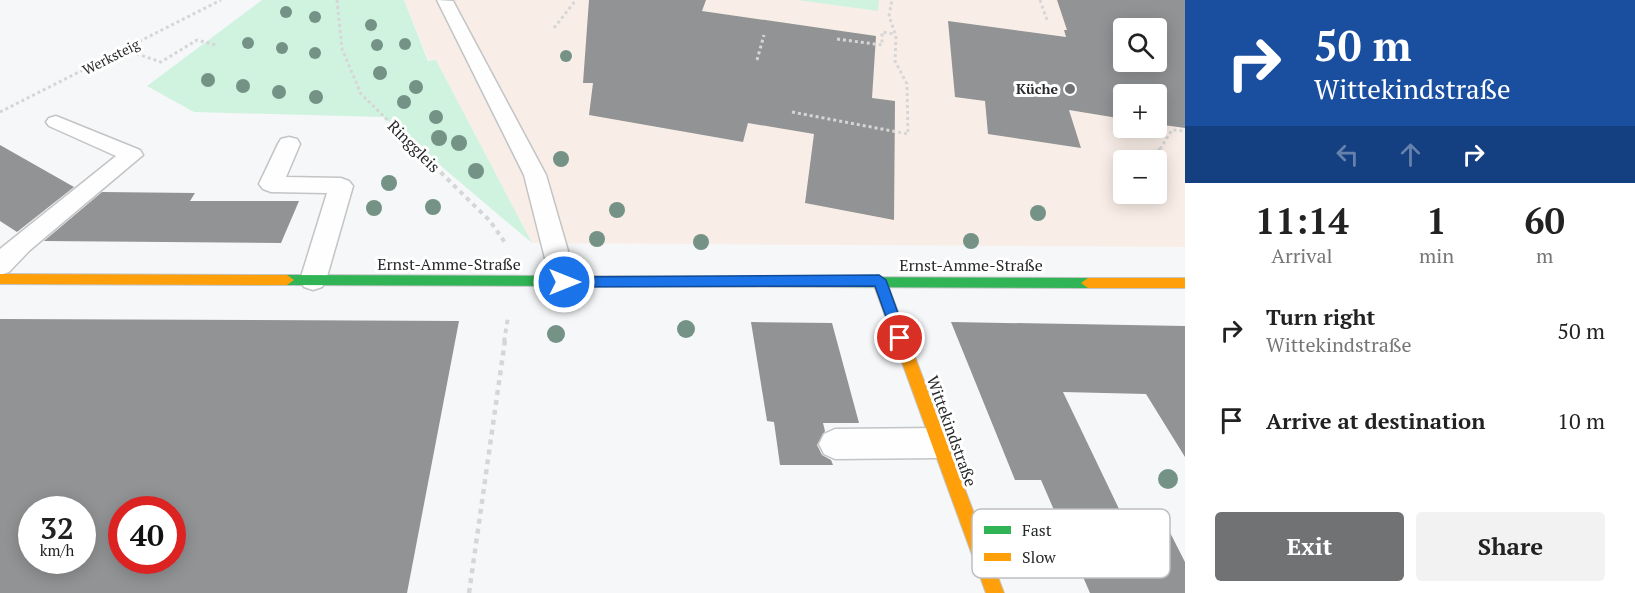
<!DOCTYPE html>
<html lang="en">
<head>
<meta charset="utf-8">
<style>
  :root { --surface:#fff; --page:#f2f2f2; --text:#222; --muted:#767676; --accent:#707274 }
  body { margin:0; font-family:"PT Serif",serif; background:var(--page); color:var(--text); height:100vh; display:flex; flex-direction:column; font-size:22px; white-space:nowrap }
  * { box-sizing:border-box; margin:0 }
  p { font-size:20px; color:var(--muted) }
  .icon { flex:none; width:33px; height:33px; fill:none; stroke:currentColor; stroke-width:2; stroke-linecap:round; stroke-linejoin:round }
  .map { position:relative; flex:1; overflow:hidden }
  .drawer { display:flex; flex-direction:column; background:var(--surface); width:450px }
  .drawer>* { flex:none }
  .banner { background:#1a4fa0; color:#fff; overflow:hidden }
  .fabs { position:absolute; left:1113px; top:18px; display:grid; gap:12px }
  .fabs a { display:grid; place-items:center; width:54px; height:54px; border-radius:6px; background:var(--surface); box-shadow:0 3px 15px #0003; font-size:30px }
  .speed { position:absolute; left:18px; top:496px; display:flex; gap:12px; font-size:30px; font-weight:700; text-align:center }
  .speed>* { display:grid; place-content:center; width:78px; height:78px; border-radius:50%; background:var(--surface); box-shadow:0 3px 15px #0003; line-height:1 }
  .speed small { font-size:15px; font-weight:400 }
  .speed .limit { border:9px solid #d22; background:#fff; color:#111 }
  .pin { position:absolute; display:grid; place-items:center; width:51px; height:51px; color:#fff; margin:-26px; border:3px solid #fff; border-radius:50%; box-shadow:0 2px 6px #0007 }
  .me { position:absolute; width:66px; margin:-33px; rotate:90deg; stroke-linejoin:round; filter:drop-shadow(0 0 4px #0008) }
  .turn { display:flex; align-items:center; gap:21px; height:126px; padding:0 30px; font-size:27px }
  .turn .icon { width:78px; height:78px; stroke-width:2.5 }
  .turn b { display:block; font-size:42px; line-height:51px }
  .lanes { display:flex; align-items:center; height:57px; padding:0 30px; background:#0003; justify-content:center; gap:30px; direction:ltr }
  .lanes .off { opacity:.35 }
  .eta { display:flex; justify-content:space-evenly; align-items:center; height:102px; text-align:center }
  .eta b { font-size:36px; font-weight:700; line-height:42px }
  .cta { display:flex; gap:12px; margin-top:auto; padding:12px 30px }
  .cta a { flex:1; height:69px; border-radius:6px; background:var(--accent); color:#fff; font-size:24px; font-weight:700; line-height:69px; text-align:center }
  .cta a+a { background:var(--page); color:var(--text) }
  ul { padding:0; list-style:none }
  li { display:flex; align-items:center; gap:18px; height:90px; padding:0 30px }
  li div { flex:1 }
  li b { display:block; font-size:22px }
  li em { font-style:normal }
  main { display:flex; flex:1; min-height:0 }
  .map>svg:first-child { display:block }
  .medical { fill:#f9eee7; fill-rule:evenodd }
  .green { fill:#d0f3e0 }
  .building { fill:#919395; fill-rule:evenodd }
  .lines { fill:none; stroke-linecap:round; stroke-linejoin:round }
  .lane-casing { stroke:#c2c4c5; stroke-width:3 }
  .fast-casing { stroke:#c2c4c5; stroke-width:2 }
  .slow-casing { stroke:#c2c4c5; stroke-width:2 }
  .path-far2 { stroke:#d6d6d6; stroke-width:3; stroke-dasharray:3 3; stroke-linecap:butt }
  .path-far1 { stroke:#d6d6d6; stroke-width:4; stroke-dasharray:4.5 4.5; stroke-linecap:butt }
  .path { stroke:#d6d6d6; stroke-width:4.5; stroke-dasharray:5 5; stroke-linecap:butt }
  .lane { fill:#fefefe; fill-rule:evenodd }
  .fast { fill:#30b455; fill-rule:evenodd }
  .slow { fill:#ff9f0a; fill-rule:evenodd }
  .tree { fill:#749386 }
  .route { fill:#1a73e8; stroke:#114b97; stroke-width:1.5 }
  .poi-dot { fill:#707274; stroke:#fff; stroke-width:2 }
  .labels { text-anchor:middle; stroke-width:6; stroke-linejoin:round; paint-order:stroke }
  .far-street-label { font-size:14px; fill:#292a2c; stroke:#fff }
  .far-poi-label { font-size:14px; font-weight:bold; fill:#292a2c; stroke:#fff; text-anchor:end }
  .street-label { font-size:16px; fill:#292a2c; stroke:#fff }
  .key { fill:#fff; stroke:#bfbfc0; stroke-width:1.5 }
  .key-label { font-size:16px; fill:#292a2c }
</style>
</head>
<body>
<main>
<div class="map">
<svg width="1185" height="593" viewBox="0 0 1185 593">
  <rect width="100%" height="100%" fill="#f5f7f9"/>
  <path class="medical" d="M 404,0 L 1185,0 L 1185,247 L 532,243 L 436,60 L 429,61 ZM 1124,28 L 1156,28 L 1156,62 L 1124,62 ZM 1124,94 L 1156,94 L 1156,128 L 1124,128 ZM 1124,160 L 1156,160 L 1156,194 L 1124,194 Z"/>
  <g class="green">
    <path d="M 262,0 L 404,0 L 428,61 L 436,60 L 532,243 L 383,117 L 194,112 L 147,86 Z"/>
    <path d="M 797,0 L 879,0 L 878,11 Z"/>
  </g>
  <g class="building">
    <path d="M 589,0 L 706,0 L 702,11 L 876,36 L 872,98 L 895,101 L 894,220 L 805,203 L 814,134 L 748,123 L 743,142 L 589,115 L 593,83 L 583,83 Z"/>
    <path d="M 1057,0 L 1185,0 L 1185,128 L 1156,124 L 1156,94 L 1124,94 L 1124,119 L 1069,110 L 1081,148 L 988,134 L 985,101 L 955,97 L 948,21 L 1066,37 L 1064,30 L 1067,30 ZM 1124,28 L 1156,28 L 1156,62 L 1124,62 Z"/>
    <path d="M 0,145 L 74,187 L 17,232 L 0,221 Z"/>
    <path d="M 102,192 L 195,193 L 190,201 L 299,201 L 281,243 L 44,241 Z"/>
    <path d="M 0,319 L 459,321 L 407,593 L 0,593 ZM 32,510 L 82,510 L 82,561 L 32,561 ZM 122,510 L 172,510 L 172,561 L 122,561 Z"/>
    <path d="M 751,322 L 832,323 L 859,423 L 823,423 L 825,431 L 817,445 L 822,455 L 831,460 L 833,465 L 780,465 L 774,422 L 767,421 Z"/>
    <path d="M 951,322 L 1185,326 L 1185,457 L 1146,394 L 1063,392 L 1120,511 L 1159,511 L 1185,562 L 1185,593 L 1090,593 L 1041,480 L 1015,480 Z"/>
  </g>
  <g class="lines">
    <defs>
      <g id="lane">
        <path d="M 437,0 L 453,1 L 546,175 L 577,282 L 573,289 L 564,292 L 555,289 L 551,282 L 524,175 Z"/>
        <path d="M 56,116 L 140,150 L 143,155 L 30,250 L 9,272 L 0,275 L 0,249 L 116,156 L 49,126 L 46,122 L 49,118 Z"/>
        <path d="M 289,137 L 297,139 L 300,144 L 286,177 L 341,178 L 349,181 L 353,186 L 326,280 L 322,287 L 313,290 L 304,287 L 300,280 L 327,193 L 271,192 L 263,189 L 259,184 L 278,144 L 281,139 Z"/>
        <path d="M 939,428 L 950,433 L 955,443 L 950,453 L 939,458 L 835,459 L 824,454 L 819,444 L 824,434 L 835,429 Z"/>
      </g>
      <path id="fast" d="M 287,275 L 1088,278 L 1095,283 L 1088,288 L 287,285 L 280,280 Z"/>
      <g id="slow">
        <path d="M 0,274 L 287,275 L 294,280 L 287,285 L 0,284 Z"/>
        <path d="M 879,275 L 886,280 L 1004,593 L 986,593 L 872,280 Z"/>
        <path d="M 1088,278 L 1185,278 L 1185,288 L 1088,288 L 1081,283 Z"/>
      </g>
    </defs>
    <use href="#lane" class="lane-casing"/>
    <use href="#fast" class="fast-casing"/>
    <use href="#slow" class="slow-casing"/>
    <g class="path-far2">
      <path d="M 337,0 L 342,49 L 361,94 L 417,149"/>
      <path d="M 1040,0 L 1047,20"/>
      <path d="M 554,28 L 576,0"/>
      <path d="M 837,39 L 882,45 L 882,32 L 895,34"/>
      <path d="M 125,50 L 161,62 L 197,40 L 216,45"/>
      <path d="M 757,60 L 764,35"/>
      <path d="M 0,112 L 221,0"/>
      <path d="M 792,112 L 908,134 L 907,84 L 895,61 L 896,36 L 889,16 L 892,0"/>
      <path d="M 1160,149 L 1172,130 L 1185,131"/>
    </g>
    <g class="path-far1">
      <path d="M 415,147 L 490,221 L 506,244"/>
      <path d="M 1153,160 L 1161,147"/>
      <path d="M 504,342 L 508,317"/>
    </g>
    <path class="path" d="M 469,593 L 505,340"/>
    <use href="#lane" class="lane"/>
    <use href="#fast" class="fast"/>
    <use href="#slow" class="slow"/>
  </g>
  <g class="tree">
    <circle cx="286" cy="12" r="6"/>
    <circle cx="315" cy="17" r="6"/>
    <circle cx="371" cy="25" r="6"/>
    <circle cx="248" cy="43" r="6"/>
    <circle cx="405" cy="44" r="6"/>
    <circle cx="377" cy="45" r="6"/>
    <circle cx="282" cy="48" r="6"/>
    <circle cx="315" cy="53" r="6"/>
    <circle cx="566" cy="56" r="6"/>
    <circle cx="380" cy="73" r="7"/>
    <circle cx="208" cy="80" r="7"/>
    <circle cx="243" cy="86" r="7"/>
    <circle cx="416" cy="87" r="7"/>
    <circle cx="279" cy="92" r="7"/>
    <circle cx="316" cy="97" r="7"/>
    <circle cx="404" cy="102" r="7"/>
    <circle cx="436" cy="117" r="7"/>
    <circle cx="439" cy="138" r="8"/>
    <circle cx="459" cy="143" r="8"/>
    <circle cx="561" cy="159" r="8"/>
    <circle cx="476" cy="171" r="8"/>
    <circle cx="389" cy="183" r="8"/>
    <circle cx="433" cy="207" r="8"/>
    <circle cx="374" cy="208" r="8"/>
    <circle cx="617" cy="210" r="8"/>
    <circle cx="1038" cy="213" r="8"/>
    <circle cx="597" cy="239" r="8"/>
    <circle cx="971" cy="241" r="8"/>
    <circle cx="701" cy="242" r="8"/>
    <circle cx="686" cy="329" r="9"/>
    <circle cx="556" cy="334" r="9"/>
    <circle cx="1168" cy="479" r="10"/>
  </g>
  <path class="route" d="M 879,275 L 886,280 L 907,338 L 905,342 L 895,342 L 875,286 L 564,287 L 557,282 L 564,277 Z"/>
  <circle class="poi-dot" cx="1070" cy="89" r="6"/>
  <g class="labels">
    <g class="far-street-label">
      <text transform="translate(111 57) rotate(-27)" y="5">Werksteig</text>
    </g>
    <g class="far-poi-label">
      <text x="1058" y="94">Küche</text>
    </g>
    <g class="street-label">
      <text transform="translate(414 146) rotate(45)" y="6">Ringgleis</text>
      <text x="449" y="270">Ernst-Amme-Straße</text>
      <text x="971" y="271">Ernst-Amme-Straße</text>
      <text transform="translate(952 431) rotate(70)" y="6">Wittekindstraße</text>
    </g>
  </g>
  <rect x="972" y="509" width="198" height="69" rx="9" class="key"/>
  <rect x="984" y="526" width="27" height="8" fill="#30b455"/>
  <rect x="984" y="553" width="27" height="8" fill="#ff9f0a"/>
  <g class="key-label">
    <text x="1022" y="536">Fast</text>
    <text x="1022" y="563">Slow</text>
  </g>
</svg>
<div class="fabs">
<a><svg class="icon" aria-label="search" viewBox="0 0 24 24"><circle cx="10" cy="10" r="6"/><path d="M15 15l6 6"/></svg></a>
<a>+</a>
<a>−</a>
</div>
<div class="speed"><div>32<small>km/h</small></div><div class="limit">40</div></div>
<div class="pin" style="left:900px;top:338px;background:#d93025"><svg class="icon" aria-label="arrive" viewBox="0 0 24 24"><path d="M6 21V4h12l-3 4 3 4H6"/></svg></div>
<svg class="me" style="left:564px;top:282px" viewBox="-20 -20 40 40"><circle r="17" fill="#1a73e8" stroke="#fff" stroke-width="3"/><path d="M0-11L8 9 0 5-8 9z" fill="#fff"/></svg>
</div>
<section class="drawer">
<div class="banner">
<div class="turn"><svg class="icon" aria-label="right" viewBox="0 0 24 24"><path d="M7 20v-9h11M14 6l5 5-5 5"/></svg><div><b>50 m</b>Wittekindstraße</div></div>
<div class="lanes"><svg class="icon off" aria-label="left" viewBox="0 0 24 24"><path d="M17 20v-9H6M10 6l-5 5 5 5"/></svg><svg class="icon off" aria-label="ahead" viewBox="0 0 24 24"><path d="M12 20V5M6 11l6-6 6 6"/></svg><svg class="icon" aria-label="right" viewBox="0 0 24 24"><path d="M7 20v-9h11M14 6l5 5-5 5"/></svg></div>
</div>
<div class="eta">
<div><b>11:14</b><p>Arrival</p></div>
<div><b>1</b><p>min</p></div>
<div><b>60</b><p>m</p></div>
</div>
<ul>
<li><svg class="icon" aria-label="right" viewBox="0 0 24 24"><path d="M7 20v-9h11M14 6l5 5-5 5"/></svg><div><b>Turn right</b><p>Wittekindstraße</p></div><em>50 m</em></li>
<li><svg class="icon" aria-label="arrive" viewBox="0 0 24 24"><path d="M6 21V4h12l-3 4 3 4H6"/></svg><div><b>Arrive at destination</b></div><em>10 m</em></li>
</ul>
<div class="cta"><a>Exit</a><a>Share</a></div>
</section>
</main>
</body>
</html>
